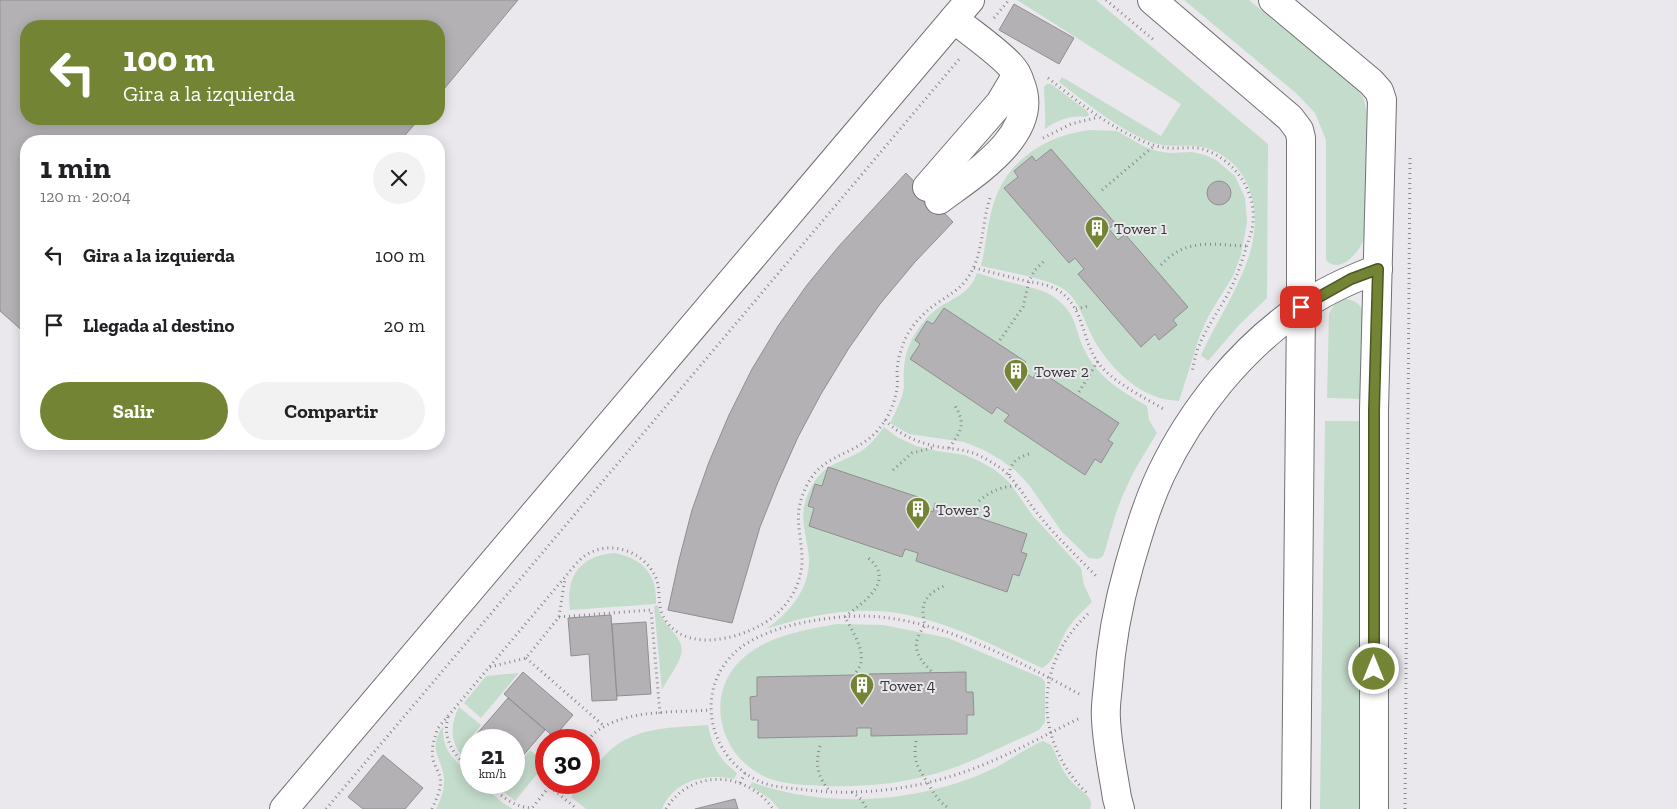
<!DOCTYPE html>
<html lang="es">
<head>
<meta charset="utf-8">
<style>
  :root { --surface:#fff; --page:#f2f2f2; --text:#202124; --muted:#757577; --accent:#738535 }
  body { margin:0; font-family:"Zilla Slab",serif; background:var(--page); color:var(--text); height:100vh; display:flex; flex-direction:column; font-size:19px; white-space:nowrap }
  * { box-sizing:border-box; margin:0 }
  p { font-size:16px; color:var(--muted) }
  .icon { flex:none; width:28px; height:28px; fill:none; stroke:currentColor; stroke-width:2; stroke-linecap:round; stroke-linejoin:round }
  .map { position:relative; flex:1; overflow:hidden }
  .side { position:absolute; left:20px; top:135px; width:425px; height:315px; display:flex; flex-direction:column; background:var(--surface); border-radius:20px; box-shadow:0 2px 12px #0003 }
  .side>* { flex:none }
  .top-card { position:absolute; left:20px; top:20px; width:425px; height:105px; border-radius:20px; box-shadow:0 2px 12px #0003; background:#738535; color:#fff; overflow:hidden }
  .speed { position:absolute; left:460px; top:729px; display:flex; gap:10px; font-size:25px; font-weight:700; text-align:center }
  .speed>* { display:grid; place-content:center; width:65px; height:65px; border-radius:50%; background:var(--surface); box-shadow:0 2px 12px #0003; line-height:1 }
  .speed small { font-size:12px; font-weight:400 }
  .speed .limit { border:8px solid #d22; background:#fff; color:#111 }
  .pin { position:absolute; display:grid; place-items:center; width:42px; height:42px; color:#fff; margin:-21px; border-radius:10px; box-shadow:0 2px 8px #0006 }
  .me { position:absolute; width:55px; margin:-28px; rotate:0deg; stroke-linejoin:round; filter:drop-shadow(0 0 4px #0008) }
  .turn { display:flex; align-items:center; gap:18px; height:105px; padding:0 20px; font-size:22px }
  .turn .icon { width:65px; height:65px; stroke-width:2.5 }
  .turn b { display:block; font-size:35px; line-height:42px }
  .round { display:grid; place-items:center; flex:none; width:52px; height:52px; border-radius:26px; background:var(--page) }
  .head { display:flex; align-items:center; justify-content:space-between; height:85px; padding:0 20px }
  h1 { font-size:30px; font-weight:700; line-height:38px }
  .primary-button { display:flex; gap:10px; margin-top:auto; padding:10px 20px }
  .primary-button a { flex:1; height:58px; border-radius:30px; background:var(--accent); color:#fff; font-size:20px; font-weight:700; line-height:58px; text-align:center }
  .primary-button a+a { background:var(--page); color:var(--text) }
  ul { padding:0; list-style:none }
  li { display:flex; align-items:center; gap:15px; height:70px; padding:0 20px }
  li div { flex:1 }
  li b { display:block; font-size:19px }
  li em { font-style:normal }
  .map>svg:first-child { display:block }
  .green { fill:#c4dccc }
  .building { fill:#b4b1b5; stroke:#918e92 }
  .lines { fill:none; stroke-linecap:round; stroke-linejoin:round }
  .minor-casing { stroke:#727073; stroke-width:30 }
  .path { stroke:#8a888b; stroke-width:3; stroke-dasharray:1 4; stroke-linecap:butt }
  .minor { stroke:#fff; stroke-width:28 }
  .route-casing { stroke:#4b5622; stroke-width:12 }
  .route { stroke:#738535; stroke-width:9 }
  .labels { text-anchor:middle; stroke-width:4; stroke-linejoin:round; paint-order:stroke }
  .poi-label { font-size:16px; fill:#383739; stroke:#eae8ec; text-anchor:start }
</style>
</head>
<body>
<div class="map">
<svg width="1677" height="809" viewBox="0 0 1677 809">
  <rect width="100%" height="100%" fill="#eae8ec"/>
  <g class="green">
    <path d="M 1017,0 L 1096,0 L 1268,144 L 1267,298 L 1239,325 L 1208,361 L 1201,355 C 1216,323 1236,293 1248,259 C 1262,220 1256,170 1214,151 C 1194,141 1172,150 1151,142 C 1121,131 1085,102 1059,82 L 1062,77 L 1161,136 L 1181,104 Z"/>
    <path d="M 1184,0 L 1249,0 L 1355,86 L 1363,97 L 1368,116 L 1366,232 C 1364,247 1341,277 1326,260 L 1326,140 L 1315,113 L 1297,94 Z"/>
    <path d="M 1047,84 L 1051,84 L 1087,111 L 1089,115 L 1086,117 C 1071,115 1057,120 1045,129 C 1046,115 1044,101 1044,87 Z"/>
    <path d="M 1090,130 L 1117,131 L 1145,147 L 1157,151 L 1169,153 L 1192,152 L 1205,155 L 1216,160 L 1235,176 L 1245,198 L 1247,222 L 1241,255 L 1233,276 L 1209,315 L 1200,335 L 1179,401 C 1172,400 1164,400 1157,397 C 1129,388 1102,358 1090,332 C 1082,316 1079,301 1065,290 C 1049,278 1001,271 981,266 C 986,246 987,225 993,205 C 1007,160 1044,136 1090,130 Z"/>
    <path d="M 977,273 C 990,277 1003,281 1017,284 C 1032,288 1047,290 1059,301 C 1078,317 1075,332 1085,351 C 1098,378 1123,392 1147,406 L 1149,420 L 1157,433 C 1147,450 1136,466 1128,484 C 1117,506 1111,530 1104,554 L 1102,557 L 1098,559 L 1089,558 L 1062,532 L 1029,485 L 1016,471 L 1001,460 L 984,450 L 964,442 L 909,434 L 890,423 C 896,411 902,400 904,387 C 904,381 903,376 904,371 C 904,357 909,342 917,331 C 923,321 932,312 941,306 C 957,297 971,291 977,273 Z"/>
    <path d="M 1345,299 C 1356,300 1362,305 1364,316 L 1362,399 L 1327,398 L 1329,314 C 1332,306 1336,302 1345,299 Z"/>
    <path d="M 1325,421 L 1362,421 L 1361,809 L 1320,809 Z"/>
    <path d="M 884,427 L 897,437 L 916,446 L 937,451 L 965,455 L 979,461 L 995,470 L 1009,482 L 1033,516 L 1081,568 L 1084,585 L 1092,602 C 1084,610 1075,618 1068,628 C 1060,640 1055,662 1042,668 C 999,648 955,625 908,615 C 861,605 811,614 766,629 C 792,611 814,584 808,549 C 804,528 799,510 810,490 C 822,464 838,464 860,452 C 870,446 877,436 884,427 Z"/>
    <path d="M 615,553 C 643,559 657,574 656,604 L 570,610 C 565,576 581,555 615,553 Z"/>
    <path d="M 658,605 C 659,611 660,616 664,620 C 671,632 687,642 680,658 C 676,669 667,679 662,690 L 654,606 Z"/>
    <path d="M 837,624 L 883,625 L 948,638 L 1042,678 L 1045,682 L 1045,722 L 1039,730 C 1005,745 970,764 934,774 C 899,784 862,787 826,786 C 810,785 792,785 777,781 C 719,765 699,691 748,654 C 774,634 806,630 837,624 Z"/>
    <path d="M 519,673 L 481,718 L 464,703 L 486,676 Z"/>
    <path d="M 459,707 L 481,725 L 472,736 L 476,740 L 471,740 L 471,765 C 452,749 447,730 459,707 Z"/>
    <path d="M 708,725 C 712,747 720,760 737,773 L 734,779 C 706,773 674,780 662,809 L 586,809 L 571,797 L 583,783 L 589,782 C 589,772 595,767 601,760 C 628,726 669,728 708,725 Z"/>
    <path d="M 443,726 C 442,751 453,759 471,775 L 471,782 L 480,783 L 503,803 L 513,809 L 436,809 C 440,801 444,792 444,782 C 444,757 426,753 443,726 Z"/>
    <path d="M 1043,741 L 1051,745 C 1059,760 1061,771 1074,784 C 1081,792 1095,797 1090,809 L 779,809 L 770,799 L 750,786 L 752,782 C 824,809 916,803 986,772 C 1006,764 1023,749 1043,741 Z"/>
    <path d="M 530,750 L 546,763 L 515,801 L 493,783 L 514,782 L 514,771 Z"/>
  </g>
  <g class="building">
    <path d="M 0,0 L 518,0 L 439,95 L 439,26 L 26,26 L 26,119 L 419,119 L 400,141 L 26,141 L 26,334 L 0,311 Z"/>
    <path d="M 1014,4 L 1074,38 L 1059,64 L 999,30 Z"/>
    <path d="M 1051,149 L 1115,223 L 1109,229 L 1118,240 L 1125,234 L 1188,307 L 1173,320 L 1177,325 L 1159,340 L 1155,334 L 1141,347 L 1078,274 L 1084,269 L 1075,258 L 1069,263 L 1004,188 L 1018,177 L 1014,171 L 1032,156 L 1036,161 Z"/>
    <path d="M 906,173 L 953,222 L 915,262 L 880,304 L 849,348 L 821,394 L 798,437 L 778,482 L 760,527 L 732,623 L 668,610 L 679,560 L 692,510 L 709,462 L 729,415 L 752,369 L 778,326 L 807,285 L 839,246 Z"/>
    <circle cx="1219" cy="193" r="12"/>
    <path d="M 944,308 L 1026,362 L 1021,370 L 1033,378 L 1038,370 L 1119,423 L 1108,440 L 1113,443 L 1101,463 L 1095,459 L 1085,475 L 1004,421 L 1009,415 L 997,407 L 992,414 L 910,359 L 920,344 L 915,340 L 927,321 L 933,324 Z"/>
    <path d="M 828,467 L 921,498 L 918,507 L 933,512 L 935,503 L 1027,534 L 1021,552 L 1027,554 L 1019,576 L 1013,574 L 1007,592 L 916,561 L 918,553 L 905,549 L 902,557 L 809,526 L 814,508 L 808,506 L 815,484 L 822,486 Z"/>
    <path d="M 611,615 L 617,700 L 592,701 L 589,654 L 571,656 L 568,618 Z"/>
    <path d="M 646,622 L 651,694 L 617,696 L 612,624 Z"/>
    <path d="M 523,672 L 573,715 L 554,737 L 504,694 Z"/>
    <path d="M 966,672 L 966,692 L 973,692 L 974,715 L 967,715 L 967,734 L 871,736 L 871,728 L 857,728 L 857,736 L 758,738 L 758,720 L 751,720 L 750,697 L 757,696 L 757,677 L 855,675 L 855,683 L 870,683 L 869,674 Z"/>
    <path d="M 508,698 L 545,730 L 514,766 L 514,740 L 480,740 L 475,736 Z"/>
    <path d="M 383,755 L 423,788 L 405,809 L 363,809 L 348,797 Z"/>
    <path d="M 735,799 L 738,809 L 695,809 Z"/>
  </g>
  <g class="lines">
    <defs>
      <g id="minor">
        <path d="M 1152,0 L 1290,118 L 1299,130 L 1301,138 L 1301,307 L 1296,809"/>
        <path d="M 1273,0 L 1371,82 L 1379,91 L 1382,100 L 1374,410 L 1374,809"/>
        <path d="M 927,187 L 1000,103 L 1012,83 L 1016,73"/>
        <path d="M 939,200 C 972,175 1040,135 1021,85 C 1019,78 1015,70 1010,65 C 995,49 971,33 954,19"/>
        <path d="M 284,809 L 970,0"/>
        <path d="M 1120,809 L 1117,798 C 1113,772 1107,745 1106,719 C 1105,708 1107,696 1108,685 C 1111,642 1117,608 1129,566 C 1138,535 1147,504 1161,474 C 1192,409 1241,349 1300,308 C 1324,291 1351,279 1378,269"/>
      </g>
    </defs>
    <use href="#minor" class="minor-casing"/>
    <g class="path">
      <path d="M 1106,0 L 1155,41"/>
      <path d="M 994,18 L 1009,0"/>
      <path d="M 1048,78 C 1075,99 1101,121 1132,136 C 1143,142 1156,147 1168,148 C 1180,149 1191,146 1202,149 C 1237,159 1261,198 1251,233 C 1245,251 1240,269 1232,286 C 1222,307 1207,325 1199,346 C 1195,354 1194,364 1192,372"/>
      <path d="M 1043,138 L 1071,124 L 1099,117"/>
      <path d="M 1102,190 L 1155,145"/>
      <path d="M 1161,265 C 1187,237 1212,245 1246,246"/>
      <path d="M 974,268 C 991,272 1009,277 1026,281 C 1036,283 1046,284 1056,289 C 1084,305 1081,337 1097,361 C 1111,382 1144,397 1165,410"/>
      <path d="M 1076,309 L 1089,306"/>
      <path d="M 1000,340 L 1023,307 L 1029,281 L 1035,270 L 1045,260"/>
      <path d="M 1079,392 L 1098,361"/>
      <path d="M 885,420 C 899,435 919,443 939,447 C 950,449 962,449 973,453 C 982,456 991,462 999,467 C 1016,479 1025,499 1038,514 C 1056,537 1078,557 1098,578"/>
      <path d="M 949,448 C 960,432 967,425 955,406"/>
      <path d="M 893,470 L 912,453 L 935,447"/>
      <path d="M 1009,475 C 1010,463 1018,457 1029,454"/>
      <path d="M 979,501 C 991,491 1002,486 1017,486"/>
      <path d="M 1088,614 C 1032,666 1034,744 1089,795"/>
      <path d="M 559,617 L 651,610 L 660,714"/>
      <path d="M 526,658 L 604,726"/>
      <path d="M 490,667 L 526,658 L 559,617 L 565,578"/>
      <path d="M 931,671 C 915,655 911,644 925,625 C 919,603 926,594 946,585"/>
      <path d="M 856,672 C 870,656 853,633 845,617 C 863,602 897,581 868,558"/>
      <path d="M 448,717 C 442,740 454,755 471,770"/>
      <path d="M 1078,719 C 1047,734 1017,751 985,764 C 930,787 867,797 807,790 C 792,788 775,788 761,782 C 707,759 692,686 740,648 C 770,625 827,616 864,616 C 936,617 1019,661 1081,695"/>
      <path d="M 588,740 C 614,708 673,713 711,710"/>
      <path d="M 916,741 C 913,761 917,766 927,782 C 934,793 938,802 950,809"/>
      <path d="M 820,746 C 815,763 817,777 830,791"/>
      <path d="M 486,782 C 501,795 512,807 532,808 L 553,782"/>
      <path d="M 740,783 L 745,773"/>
      <path d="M 550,787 L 577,809"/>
      <path d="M 852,792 L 861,799 L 867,809"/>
      <path d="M 326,809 L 961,57"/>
      <path d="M 432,809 C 436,799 442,789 440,778 C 439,772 436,768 434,763 C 430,751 434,739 438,728 L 565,577 C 571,570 578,560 586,555 C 611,539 645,552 656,578 C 661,590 657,604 663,616 C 682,652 732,641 761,625 C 785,612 803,586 802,558 C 801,529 792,514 807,485 C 823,453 855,456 877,431 C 888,419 894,405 897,389 C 898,383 897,376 897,370 C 898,359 901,349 905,339 C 912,325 923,313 936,304 C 947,296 958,291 966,280 C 984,257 981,225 990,198"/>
      <path d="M 666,809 C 691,768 747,771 773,809"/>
      <path d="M 1405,809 L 1410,155"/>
    </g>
    <use href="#minor" class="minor"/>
  </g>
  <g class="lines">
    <defs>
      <path id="route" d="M 1301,307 L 1351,279 L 1378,269 L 1374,410 L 1374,669"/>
    </defs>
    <use href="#route" class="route-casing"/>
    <use href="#route" class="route"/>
  </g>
  <defs>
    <symbol id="building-pin" viewBox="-11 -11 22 30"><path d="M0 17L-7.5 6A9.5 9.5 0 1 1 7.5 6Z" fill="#738535" stroke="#eae8ec"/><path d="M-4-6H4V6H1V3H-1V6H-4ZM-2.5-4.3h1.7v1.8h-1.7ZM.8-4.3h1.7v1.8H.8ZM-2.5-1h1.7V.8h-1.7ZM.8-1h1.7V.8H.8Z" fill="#fff"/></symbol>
  </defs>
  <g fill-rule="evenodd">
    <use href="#building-pin" x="1083" y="214" width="28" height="38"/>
    <use href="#building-pin" x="1002" y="357" width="28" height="38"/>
    <use href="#building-pin" x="904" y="495" width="28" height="38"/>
    <use href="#building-pin" x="848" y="671" width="28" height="38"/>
  </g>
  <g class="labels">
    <g class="poi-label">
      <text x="1114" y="234">Tower 1</text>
      <text x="1034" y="377">Tower 2</text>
      <text x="936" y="515">Tower 3</text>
      <text x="880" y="691">Tower 4</text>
    </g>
  </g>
</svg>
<div class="speed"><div>21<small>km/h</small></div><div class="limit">30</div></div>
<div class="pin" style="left:1301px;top:307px;background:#d93025"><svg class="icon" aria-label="arrive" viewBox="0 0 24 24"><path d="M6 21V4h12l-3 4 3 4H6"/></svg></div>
<svg class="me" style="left:1374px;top:669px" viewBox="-20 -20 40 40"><circle r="17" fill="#738535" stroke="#fff" stroke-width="3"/><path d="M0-11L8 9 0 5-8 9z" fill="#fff"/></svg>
<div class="top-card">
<div class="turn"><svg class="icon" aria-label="left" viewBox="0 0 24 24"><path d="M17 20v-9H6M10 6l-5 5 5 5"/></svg><div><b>100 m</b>Gira a la izquierda</div></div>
</div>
<section class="side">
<div class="head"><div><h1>1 min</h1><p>120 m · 20:04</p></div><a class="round"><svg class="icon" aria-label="close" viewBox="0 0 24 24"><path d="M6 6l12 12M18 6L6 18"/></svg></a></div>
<ul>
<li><svg class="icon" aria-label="left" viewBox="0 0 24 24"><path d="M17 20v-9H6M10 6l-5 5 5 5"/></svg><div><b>Gira a la izquierda</b></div><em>100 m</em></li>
<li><svg class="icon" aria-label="arrive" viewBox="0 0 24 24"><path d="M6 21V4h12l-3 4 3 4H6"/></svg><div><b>Llegada al destino</b></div><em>20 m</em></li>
</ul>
<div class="primary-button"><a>Salir</a><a>Compartir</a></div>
</section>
</div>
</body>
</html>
